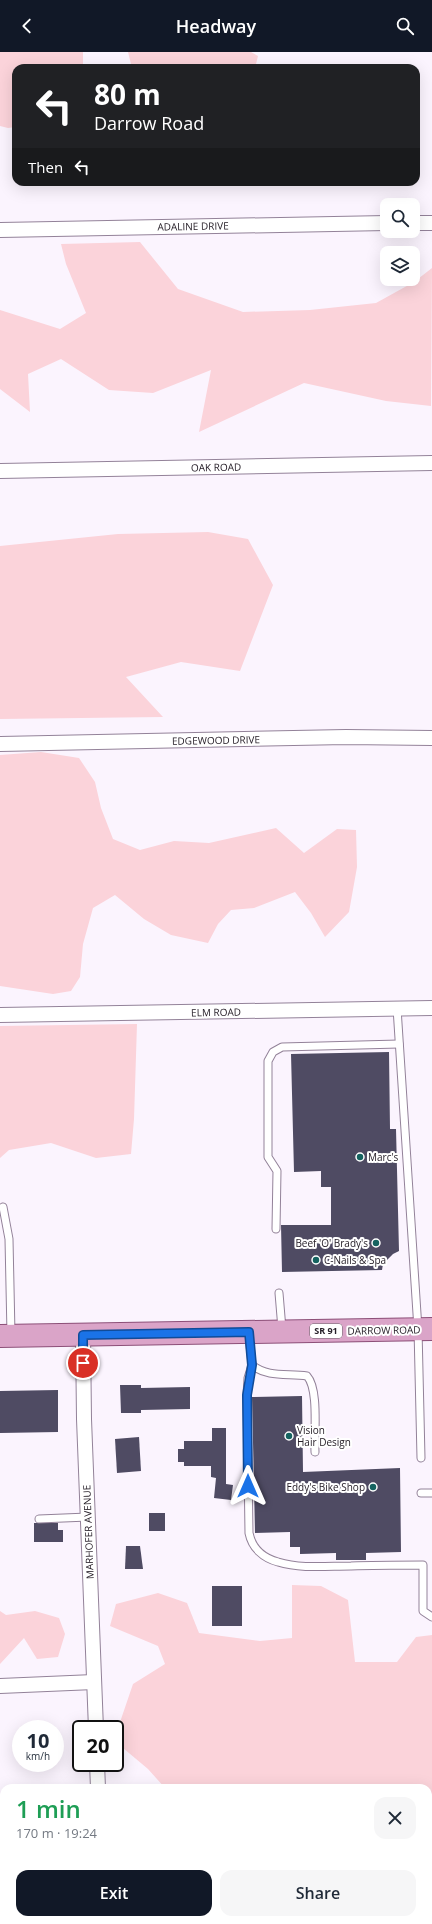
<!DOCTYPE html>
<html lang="en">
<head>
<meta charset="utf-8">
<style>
  :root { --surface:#fff; --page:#f6f6f7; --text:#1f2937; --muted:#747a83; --accent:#111827 }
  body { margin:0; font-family:"Open Sans",sans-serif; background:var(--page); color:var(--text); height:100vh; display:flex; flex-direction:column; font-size:15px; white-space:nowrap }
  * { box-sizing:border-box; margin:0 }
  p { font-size:13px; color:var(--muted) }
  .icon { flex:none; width:22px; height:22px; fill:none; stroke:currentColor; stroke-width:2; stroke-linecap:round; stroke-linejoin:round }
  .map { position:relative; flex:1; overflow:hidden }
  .drawer { position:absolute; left:0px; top:1732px; width:432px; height:140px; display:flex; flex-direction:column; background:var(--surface); border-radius:12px 12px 0 0; box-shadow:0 4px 16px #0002 }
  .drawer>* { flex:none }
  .hud { position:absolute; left:12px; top:12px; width:408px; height:122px; border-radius:12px; box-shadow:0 4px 16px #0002; background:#202124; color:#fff; overflow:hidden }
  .buttons { position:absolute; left:380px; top:146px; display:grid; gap:8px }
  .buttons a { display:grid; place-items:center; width:40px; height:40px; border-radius:8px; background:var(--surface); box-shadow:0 4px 16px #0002; font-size:20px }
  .speed { position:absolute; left:12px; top:1668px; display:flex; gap:8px; font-size:20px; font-weight:700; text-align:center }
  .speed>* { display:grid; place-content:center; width:52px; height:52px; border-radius:50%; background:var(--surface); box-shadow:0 4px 16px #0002; line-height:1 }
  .speed small { font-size:10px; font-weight:400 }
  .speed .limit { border:2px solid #111; border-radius:6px; background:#fff; color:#111 }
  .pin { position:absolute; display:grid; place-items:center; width:34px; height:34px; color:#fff; margin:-17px; border:2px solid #fff; border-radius:50%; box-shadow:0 1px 4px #0007 }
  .me { position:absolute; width:44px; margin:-22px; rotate:0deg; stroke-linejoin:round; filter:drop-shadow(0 0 3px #0008) }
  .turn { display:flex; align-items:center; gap:14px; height:84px; padding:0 16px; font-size:18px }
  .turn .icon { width:52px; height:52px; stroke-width:2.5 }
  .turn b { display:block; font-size:28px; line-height:34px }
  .then { display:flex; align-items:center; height:38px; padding:0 16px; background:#0003; gap:8px; font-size:15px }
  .round { display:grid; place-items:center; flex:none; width:42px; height:42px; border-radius:12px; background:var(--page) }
  .summary { display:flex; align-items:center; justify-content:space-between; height:68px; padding:0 16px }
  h1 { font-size:24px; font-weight:600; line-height:30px; color:#1e9e55 }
  .button { display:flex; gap:8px; margin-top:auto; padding:8px 16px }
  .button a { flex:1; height:46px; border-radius:12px; background:var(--accent); color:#fff; font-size:16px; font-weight:600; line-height:46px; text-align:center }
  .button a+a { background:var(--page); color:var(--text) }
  header { display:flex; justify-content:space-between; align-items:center; height:52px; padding:0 16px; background:var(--accent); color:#fff; font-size:18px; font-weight:600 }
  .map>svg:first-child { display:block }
  .green { fill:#fbd3da }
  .building { fill:#4f4b63 }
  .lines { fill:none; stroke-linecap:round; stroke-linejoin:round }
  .service-casing { stroke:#938299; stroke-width:9 }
  .minor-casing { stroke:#938299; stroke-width:16 }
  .primary-casing { stroke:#8c4f78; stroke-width:24 }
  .service { stroke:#fff; stroke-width:7 }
  .minor { stroke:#fff; stroke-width:14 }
  .primary { stroke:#daa4c8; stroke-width:22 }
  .route-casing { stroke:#114b97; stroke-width:10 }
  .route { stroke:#1a73e8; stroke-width:7 }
  .poi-dot { fill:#156360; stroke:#fff; stroke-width:1.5 }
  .labels { text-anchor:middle; stroke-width:4; stroke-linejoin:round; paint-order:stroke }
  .shield { fill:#fff; stroke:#686369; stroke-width:1 }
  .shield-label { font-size:9px; font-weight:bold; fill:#272029 }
  .street-label { font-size:10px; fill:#272029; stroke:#fff }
  .poi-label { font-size:10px; fill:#272029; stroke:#fff; text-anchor:start }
</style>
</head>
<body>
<header><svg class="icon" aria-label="back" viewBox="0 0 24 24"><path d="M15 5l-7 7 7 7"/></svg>Headway<svg class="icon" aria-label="search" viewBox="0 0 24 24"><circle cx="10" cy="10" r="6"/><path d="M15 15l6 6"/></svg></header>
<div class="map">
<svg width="432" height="1872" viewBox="0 0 432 1872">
  <rect width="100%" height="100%" fill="#fbf4fe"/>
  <g class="green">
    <path d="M 0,0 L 83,0 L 83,16 L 16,16 L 16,75 L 8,76 L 0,74 Z"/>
    <path d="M 128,0 L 251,0 L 258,4 L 255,16 L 132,16 Z"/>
    <path d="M 140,190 L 178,237 L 243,260 L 310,258 L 376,251 L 414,230 L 432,216 L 431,354 L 386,349 L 304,331 L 199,380 L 211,318 L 153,341 L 109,338 L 61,307 L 28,322 L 30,360 L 0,337 L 0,258 L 60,277 L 86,261 L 66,212 L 61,192 Z"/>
    <path d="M 208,480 L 248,487 L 273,533 L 240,619 L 181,610 L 126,625 L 163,665 L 0,667 L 0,494 L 118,482 Z"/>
    <path d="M 41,700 L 79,706 L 95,730 L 101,756 L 113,787 L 140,798 L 174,789 L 209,791 L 276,776 L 304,801 L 337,777 L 356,778 L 357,815 L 349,860 L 325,885 L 311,861 L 295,840 L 254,856 L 231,858 L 218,872 L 208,891 L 171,883 L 144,867 L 115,843 L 93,856 L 83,892 L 80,925 L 71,939 L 53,942 L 0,934 L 0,703 Z"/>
    <path d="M 137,972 L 134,1067 L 131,1102 L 96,1106 L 51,1091 L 9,1098 L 0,1106 L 0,974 Z"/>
    <path d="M 292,1533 L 321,1534 L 348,1548 L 355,1610 L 397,1610 L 416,1585 L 432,1583 L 432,1780 L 428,1780 L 428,1736 L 165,1736 L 148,1717 L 117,1691 L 118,1676 L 133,1632 L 165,1612 L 158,1594 L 110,1574 L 116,1552 L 158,1541 L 187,1551 L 199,1581 L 260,1589 L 292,1586 Z"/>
    <path d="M 0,1559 L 6,1563 L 35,1559 L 59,1566 L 65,1582 L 58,1605 L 37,1607 L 24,1586 L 0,1612 Z"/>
    <path d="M 0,1852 L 4,1852 L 4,1868 L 98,1868 L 98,1872 L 0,1872 Z"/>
    <path d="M 211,1868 L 287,1868 L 283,1872 L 211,1872 Z"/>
    <path d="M 324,1868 L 350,1868 L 351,1872 L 324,1872 Z"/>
  </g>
  <g class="building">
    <path d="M 389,1000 L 390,1077 L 396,1077 L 399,1199 L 393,1202 L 383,1212 L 382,1218 L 282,1220 L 281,1173 L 331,1173 L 331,1135 L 321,1135 L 321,1119 L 294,1120 L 291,1002 Z"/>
    <path d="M 120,1333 L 141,1333 L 141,1336 L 190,1335 L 190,1357 L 141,1358 L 141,1361 L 121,1361 Z"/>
    <path d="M 58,1338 L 58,1380 L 0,1381 L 0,1339 Z"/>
    <path d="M 302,1344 L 303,1420 L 400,1416 L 401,1500 L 366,1501 L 366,1508 L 336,1508 L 336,1501 L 300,1502 L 300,1495 L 290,1495 L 290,1480 L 255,1481 L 252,1345 Z"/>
    <path d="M 212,1376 L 226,1376 L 226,1432 L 233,1433 L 231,1448 L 214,1446 L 216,1426 L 211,1425 L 211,1414 L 184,1414 L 184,1410 L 178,1410 L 178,1397 L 184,1397 L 184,1389 L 212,1389 Z"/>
    <path d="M 139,1385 L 141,1419 L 117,1421 L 115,1387 Z"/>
    <rect x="149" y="1461" width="16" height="18"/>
    <path d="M 34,1471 L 58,1471 L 58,1478 L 63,1478 L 63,1490 L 34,1490 Z"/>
    <path d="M 126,1494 L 140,1494 L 143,1517 L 125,1517 Z"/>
    <rect x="212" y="1534" width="30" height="40"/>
  </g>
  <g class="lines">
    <defs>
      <g id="service">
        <path d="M 397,956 L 418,1277 L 421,1406"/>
        <path d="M 3,1155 L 9,1187 L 11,1282"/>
        <path d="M 276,1177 L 277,1119 L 268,1105 L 268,1009 L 273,1000 L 282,995 L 399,992"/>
        <path d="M 279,1241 L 282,1277"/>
        <path d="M 249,1282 L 252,1313 C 268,1326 288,1321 307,1324 C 319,1337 314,1381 315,1400"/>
        <path d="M 252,1313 L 248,1326 L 247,1343 L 249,1481 C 252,1496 263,1506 278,1510 C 301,1517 327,1514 351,1514 C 375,1513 399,1513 423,1513 L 423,1559 L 432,1565"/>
        <path d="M 421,1441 L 432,1441"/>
        <path d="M 39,1467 L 88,1465"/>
      </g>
      <g id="minor">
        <path d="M 413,171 L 432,171"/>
        <path d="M 0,178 L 387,171"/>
        <path d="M 0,419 L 432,411"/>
        <path d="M 0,692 L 346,685 L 432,686"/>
        <path d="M 0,963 L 432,956"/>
        <path d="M 83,1283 L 84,1367 L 96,1677"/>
        <path d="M 0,1634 L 94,1630"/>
        <path d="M 97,1711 L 98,1736"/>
        <path d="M 103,1868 L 103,1872"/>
      </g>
      <path id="primary" d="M 0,1284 L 432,1277"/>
    </defs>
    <use href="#service" class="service-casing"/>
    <use href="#minor" class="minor-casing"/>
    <use href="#primary" class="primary-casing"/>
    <use href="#service" class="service"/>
    <use href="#minor" class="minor"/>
    <use href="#primary" class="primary"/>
  </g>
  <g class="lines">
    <defs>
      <path id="route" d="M 83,1311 L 83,1283 L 249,1280 L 252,1313 L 247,1343 L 248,1434"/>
    </defs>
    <use href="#route" class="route-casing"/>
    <use href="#route" class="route"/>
  </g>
  <g class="poi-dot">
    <circle cx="360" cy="1105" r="4"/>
    <circle cx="376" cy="1191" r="4"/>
    <circle cx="316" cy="1208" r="4"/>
    <circle cx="289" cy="1384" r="4"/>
    <circle cx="373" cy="1435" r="4"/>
  </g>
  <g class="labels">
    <rect class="shield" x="310" y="1272" width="32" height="14" rx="3"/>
    <g class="shield-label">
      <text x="326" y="1282">SR 91</text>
    </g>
    <g class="street-label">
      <text transform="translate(193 174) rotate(-1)" y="4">ADALINE DRIVE</text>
      <text transform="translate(216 415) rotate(-1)" y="4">OAK ROAD</text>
      <text transform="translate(216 688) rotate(-1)" y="4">EDGEWOOD DRIVE</text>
      <text transform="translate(216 960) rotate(-1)" y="4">ELM ROAD</text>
      <text transform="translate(384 1278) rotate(-1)" y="4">DARROW ROAD</text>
      <text transform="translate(88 1480) rotate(-92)" y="4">MARHOFER AVENUE</text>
    </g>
    <g class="poi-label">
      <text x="368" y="1109">Marc's</text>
      <text x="368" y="1195" text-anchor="end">Beef 'O' Brady's</text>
      <text x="324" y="1212">C-Nails &amp; Spa</text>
      <text x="297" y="1382">Vision<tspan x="297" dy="12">Hair Design</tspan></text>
      <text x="365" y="1439" text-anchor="end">Eddy's Bike Shop</text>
    </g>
  </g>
</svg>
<div class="buttons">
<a><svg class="icon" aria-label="search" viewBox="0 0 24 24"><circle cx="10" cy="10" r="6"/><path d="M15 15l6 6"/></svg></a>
<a><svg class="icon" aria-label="layers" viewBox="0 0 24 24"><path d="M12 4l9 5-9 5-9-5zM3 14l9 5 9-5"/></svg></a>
</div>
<div class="speed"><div>10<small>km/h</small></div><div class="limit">20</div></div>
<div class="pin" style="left:83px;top:1311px;background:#d93025"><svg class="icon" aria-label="arrive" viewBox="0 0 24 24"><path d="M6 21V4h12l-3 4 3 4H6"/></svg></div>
<svg class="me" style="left:248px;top:1434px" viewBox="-20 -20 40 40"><path d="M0-17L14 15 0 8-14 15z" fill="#1a73e8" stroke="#fff" stroke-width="4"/></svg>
<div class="hud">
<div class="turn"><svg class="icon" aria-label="left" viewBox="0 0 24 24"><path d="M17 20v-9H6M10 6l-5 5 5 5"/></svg><div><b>80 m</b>Darrow Road</div></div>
<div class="then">Then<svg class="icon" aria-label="left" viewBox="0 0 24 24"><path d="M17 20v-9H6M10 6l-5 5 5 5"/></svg></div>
</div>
<section class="drawer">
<div class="summary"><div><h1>1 min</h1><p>170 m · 19:24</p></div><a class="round"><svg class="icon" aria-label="close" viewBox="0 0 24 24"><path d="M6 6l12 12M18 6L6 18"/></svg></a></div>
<div class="button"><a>Exit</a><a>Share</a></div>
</section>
</div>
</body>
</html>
